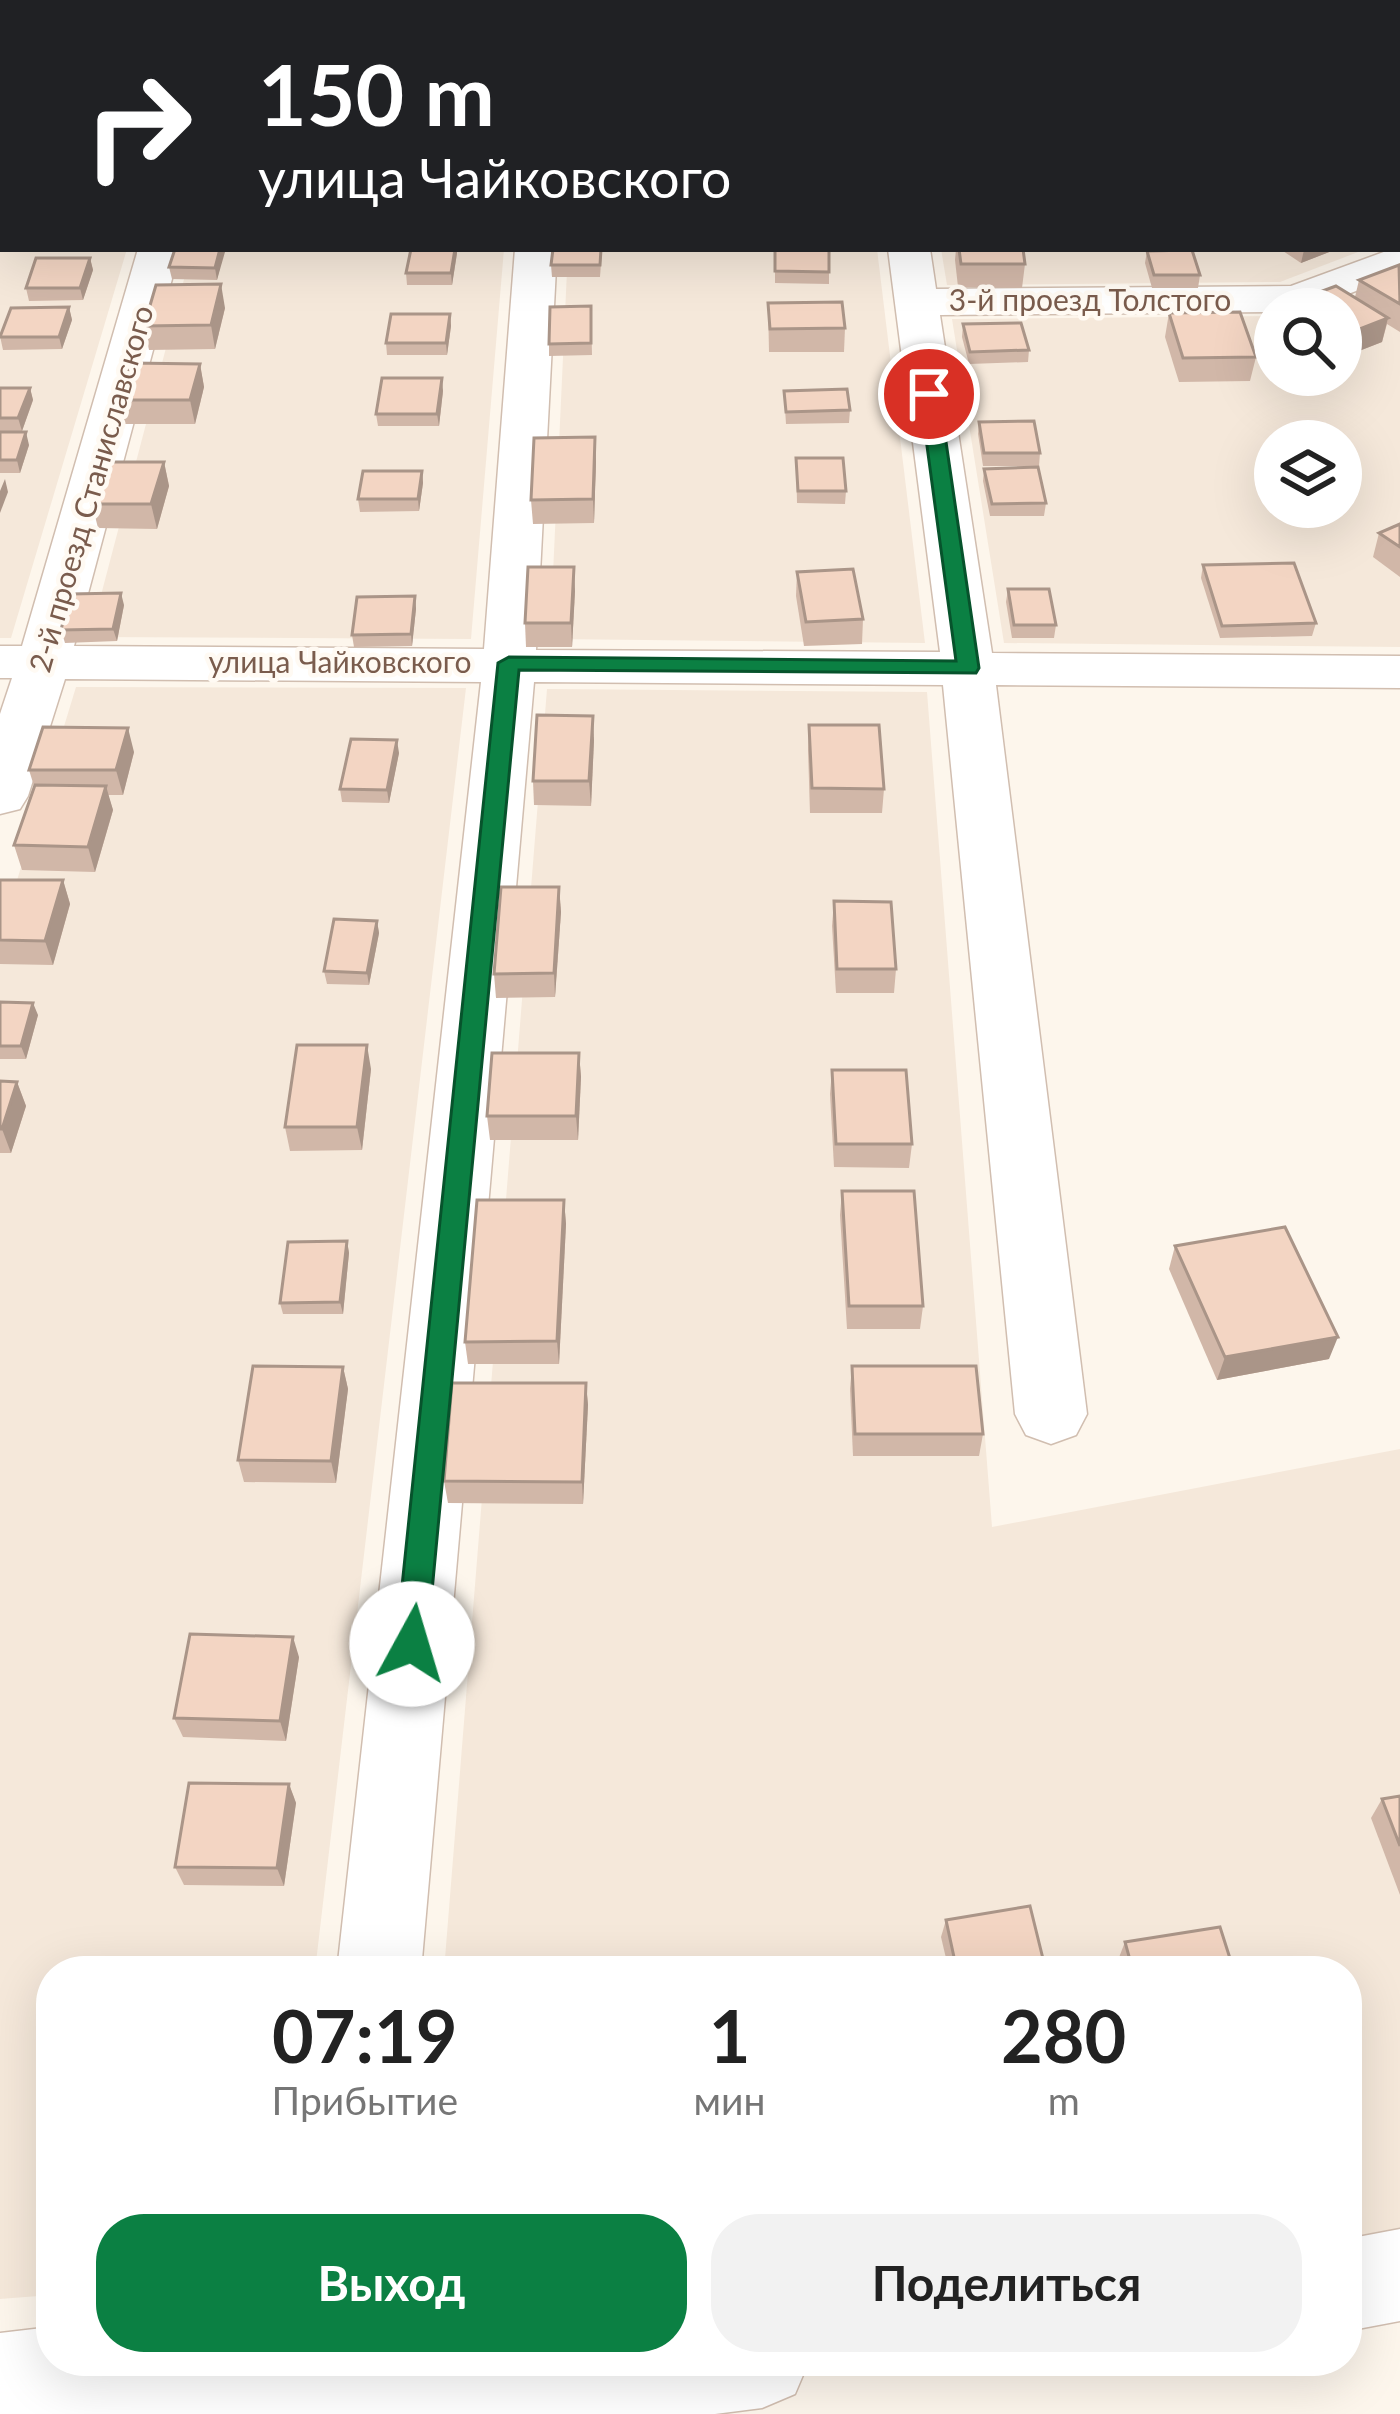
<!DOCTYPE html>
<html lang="ru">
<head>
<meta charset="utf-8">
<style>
  :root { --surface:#fff; --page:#f2f2f2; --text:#222; --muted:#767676; --accent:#0b8043 }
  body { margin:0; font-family:Lato,sans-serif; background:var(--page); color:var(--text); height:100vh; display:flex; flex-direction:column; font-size:45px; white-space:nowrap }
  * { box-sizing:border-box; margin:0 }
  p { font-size:39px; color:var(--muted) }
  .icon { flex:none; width:66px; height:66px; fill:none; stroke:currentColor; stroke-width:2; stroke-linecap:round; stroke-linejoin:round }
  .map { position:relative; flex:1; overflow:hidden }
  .details { position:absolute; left:36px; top:1956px; width:1326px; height:420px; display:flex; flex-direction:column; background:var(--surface); border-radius:48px; box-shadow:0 12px 48px #0002 }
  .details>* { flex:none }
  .top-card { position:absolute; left:0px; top:0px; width:1401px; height:252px; box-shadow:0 12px 48px #0002; background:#202124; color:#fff; overflow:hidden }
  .controls { position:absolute; left:1254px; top:288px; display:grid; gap:24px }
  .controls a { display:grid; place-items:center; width:108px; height:108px; border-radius:50%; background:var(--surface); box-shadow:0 12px 48px #0002; font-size:60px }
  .pin { position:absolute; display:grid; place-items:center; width:102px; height:102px; color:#fff; margin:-51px; border:6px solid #fff; border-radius:50%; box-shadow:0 3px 12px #0007 }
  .me { position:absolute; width:132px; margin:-66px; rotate:6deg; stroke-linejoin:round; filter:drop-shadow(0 0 9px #0008) }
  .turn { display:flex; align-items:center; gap:42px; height:252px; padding:0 60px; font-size:54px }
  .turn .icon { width:156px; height:156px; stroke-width:2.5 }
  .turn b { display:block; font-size:84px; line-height:102px }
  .eta { display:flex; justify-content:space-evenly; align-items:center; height:204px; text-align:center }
  .eta b { font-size:72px; font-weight:700; line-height:84px }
  .primary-button { display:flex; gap:24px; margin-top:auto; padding:24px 60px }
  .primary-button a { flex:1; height:138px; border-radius:48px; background:var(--accent); color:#fff; font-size:48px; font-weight:700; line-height:138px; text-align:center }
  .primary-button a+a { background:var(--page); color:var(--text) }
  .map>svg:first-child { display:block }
  .residential { fill:#f5e8da; fill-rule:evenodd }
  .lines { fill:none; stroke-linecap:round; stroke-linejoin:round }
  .minor-casing { stroke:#d1beb0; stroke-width:3 }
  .minor { fill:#fff; fill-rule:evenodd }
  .wall { fill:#d1b7a8 }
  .shaded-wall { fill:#aa9588 }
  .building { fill:#f3d5c3; stroke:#aa9588; stroke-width:3 }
  .route { fill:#0b8043; stroke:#07532c; stroke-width:3 }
  .labels { text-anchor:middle; stroke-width:9; stroke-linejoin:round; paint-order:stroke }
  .far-street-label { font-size:30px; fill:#7a5c4d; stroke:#fffaf3 }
</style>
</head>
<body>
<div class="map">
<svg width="1400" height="2414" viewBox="0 0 1400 2414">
  <rect width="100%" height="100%" fill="#fdf6ec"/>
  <g class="residential">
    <path d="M 0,0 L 525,0 L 3,3 L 3,249 L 127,249 L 11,638 L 0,638 Z"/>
    <path d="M 192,249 L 504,249 L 471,639 L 90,637 Z"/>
    <path d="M 568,249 L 877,249 L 925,643 L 550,639 Z"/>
    <path d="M 941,249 L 1366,249 L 1280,282 L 947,285 Z"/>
    <path d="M 1400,278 L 1400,647 L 1004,643 L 952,319 L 1275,316 L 1275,375 L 1341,375 L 1341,309 L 1321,309 ZM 1275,441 L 1341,441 L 1341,507 L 1275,507 Z"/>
    <path d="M 76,687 L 466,688 L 315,1971 L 51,1971 L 51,2295 L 0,2299 L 0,936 Z"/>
    <path d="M 547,689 L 927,692 L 992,1527 L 1400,1449 L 1400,2228 L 1347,2243 L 1347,1971 L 444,1971 Z"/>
  </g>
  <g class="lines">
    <defs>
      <g id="minor">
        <rect x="531" y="0" width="36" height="3"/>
        <rect x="856" y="0" width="36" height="3"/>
        <rect x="0" y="32" width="3" height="22"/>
        <path d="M 1400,246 L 1400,274 L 1312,308 L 1275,312 L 940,315 L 992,653 L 1400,656 L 1400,688 L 996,685 L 1087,1414 L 1076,1435 L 1051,1444 L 1026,1435 L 1015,1414 L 943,685 L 534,682 L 421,1971 L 337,1971 L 481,682 L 65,679 L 28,796 L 20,809 L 0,814 L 0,714 L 12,678 L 0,678 L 0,646 L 22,646 L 138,249 L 180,249 L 74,646 L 484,649 L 515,249 L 557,249 L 536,650 L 940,652 L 888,249 L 930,249 L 936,289 L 1291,286 Z"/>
        <path d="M 1400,2229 L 1400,2321 L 1347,2331 L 1347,2239 Z"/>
        <path d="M 51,2327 L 51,2361 L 809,2361 L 795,2394 L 762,2408 L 715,2414 L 0,2414 L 0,2333 Z"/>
      </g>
    </defs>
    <use href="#minor" class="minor-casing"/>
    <use href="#minor" class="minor"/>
  </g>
  <g class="wall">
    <path d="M 0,0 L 44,0 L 43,3 L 3,3 L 3,14 L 0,14 Z"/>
    <path d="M 73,0 L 152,0 L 151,3 L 74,3 Z"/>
    <path d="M 178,0 L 236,0 L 235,3 L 178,3 Z"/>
    <rect x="395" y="0" width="72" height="3"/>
    <rect x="577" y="0" width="43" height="3"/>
    <path d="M 1168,0 L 1247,0 L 1246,3 L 1174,3 Z"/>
    <path d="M 1367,0 L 1400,0 L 1400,23 L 1398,22 L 1398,3 L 1366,3 Z"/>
    <path d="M 175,249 L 224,249 L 217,280 L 172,279 L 169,267 Z"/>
    <path d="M 602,249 L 600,277 L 552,277 L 551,265 Z"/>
    <path d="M 775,249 L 829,272 L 829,284 L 775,283 Z"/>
    <path d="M 956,249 L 1023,249 L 1025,264 L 1022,288 L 958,287 L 955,260 Z"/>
    <path d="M 1280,249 L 1337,249 L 1301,263 Z"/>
    <path d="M 1147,251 L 1200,275 L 1198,288 L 1152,288 L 1145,263 Z"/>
    <path d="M 457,253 L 452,285 L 407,285 L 406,273 Z"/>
    <path d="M 90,258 L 93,270 L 83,300 L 29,301 L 26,288 Z"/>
    <path d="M 1400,266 L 1400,332 L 1387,324 L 1382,342 L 1341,358 L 1341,309 L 1294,309 L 1295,301 L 1355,297 L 1359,280 Z"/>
    <path d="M 768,303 L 845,328 L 844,352 L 769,352 Z"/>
    <path d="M 591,306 L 592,355 L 549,356 L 549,344 Z"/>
    <path d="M 69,307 L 72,320 L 62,349 L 3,350 L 0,336 Z"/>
    <path d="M 225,308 L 215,349 L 149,350 L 144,326 Z"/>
    <path d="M 1169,313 L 1256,357 L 1250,381 L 1179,382 L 1165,337 Z"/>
    <path d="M 450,314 L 451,326 L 447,355 L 387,355 L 386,343 Z"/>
    <path d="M 963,324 L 1029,350 L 1028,362 L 969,364 L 962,337 Z"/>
    <path d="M 200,364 L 204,387 L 195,424 L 125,424 L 119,400 Z"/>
    <path d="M 0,388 L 30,388 L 33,400 L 22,431 L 0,431 Z"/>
    <path d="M 443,391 L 439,426 L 378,426 L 376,414 Z"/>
    <path d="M 784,391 L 850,410 L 849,423 L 786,424 Z"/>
    <path d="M 979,422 L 1040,453 L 1039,466 L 983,466 L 978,434 Z"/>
    <path d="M 0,432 L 29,445 L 20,473 L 0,473 Z"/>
    <path d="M 796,458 L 846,491 L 845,504 L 797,503 Z"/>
    <path d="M 596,461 L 594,523 L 533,524 L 531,500 Z"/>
    <path d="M 164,462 L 169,486 L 157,529 L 98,528 L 92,504 Z"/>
    <path d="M 984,469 L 1046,503 L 1044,516 L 990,516 L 983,481 Z"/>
    <path d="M 422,471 L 423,483 L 419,511 L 360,512 L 358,499 Z"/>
    <path d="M 1400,524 L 1400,577 L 1373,557 L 1379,533 Z"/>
    <path d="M 1203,565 L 1316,623 L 1312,636 L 1220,638 L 1201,578 Z"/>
    <path d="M 797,572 L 863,619 L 862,644 L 804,646 L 796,596 Z"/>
    <path d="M 1008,589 L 1056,625 L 1054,638 L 1012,638 L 1006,602 Z"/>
    <path d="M 575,591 L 572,647 L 526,647 L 525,623 Z"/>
    <path d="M 415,596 L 416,609 L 412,646 L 354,647 L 352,635 Z"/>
    <path d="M 124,605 L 117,641 L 65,643 L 61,630 Z"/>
    <path d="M 809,725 L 884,789 L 882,813 L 810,813 L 808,750 Z"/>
    <path d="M 594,740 L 591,806 L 534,805 L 533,781 Z"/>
    <path d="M 134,752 L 123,795 L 108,795 L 113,810 L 95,872 L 22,870 L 14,845 L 34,786 L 29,770 Z"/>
    <path d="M 399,753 L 389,803 L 342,802 L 340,789 Z"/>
    <path d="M 0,880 L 63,880 L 70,904 L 53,965 L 0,964 Z"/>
    <path d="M 559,887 L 561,912 L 555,997 L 496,998 L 494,974 Z"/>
    <path d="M 834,901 L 896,969 L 894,993 L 836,993 L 832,926 Z"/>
    <path d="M 377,921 L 379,933 L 369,985 L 327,984 L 324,971 Z"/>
    <path d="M 0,1002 L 38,1015 L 26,1059 L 0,1059 Z"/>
    <path d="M 579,1053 L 581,1077 L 578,1140 L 490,1140 L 487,1116 Z"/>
    <path d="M 371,1069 L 362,1150 L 290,1151 L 285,1127 Z"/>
    <path d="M 832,1070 L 912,1144 L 909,1168 L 834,1167 L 830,1094 Z"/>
    <path d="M 0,1081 L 17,1082 L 26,1106 L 11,1153 L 0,1153 Z"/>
    <path d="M 842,1191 L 923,1306 L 920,1329 L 847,1329 L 840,1215 Z"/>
    <path d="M 564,1200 L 566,1224 L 559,1364 L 468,1364 L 465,1342 Z"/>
    <path d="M 347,1241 L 349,1253 L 343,1314 L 283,1314 L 280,1303 Z"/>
    <path d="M 1175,1246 L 1329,1359 L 1217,1380 L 1169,1269 Z"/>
    <path d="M 852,1366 L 983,1434 L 979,1456 L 853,1456 L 850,1389 Z"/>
    <path d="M 343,1367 L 348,1389 L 336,1483 L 244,1482 L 238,1460 Z"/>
    <path d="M 586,1383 L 588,1405 L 583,1504 L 448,1503 L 444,1481 Z"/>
    <path d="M 299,1657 L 286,1741 L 183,1737 L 174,1718 Z"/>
    <path d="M 289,1784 L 296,1803 L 284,1886 L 184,1885 L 175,1867 Z"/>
    <path d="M 1400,1796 L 1400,1895 L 1371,1818 L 1382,1799 Z"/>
    <path d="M 946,1920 L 1046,1971 L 949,1971 L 941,1937 Z"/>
    <path d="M 1125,1942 L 1234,1971 L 1121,1971 L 1118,1960 Z"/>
  </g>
  <g class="shaded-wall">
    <path d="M 1205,0 L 1247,0 L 1246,3 L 1204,3 Z"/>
    <path d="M 220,249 L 224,249 L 225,252 L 217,280 L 215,268 Z"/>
    <path d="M 455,249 L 457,249 L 457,253 L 452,285 L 451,273 Z"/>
    <path d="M 1308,249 L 1337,249 L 1301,263 L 1304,250 Z"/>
    <path d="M 90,258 L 93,270 L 83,300 L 80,288 Z"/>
    <path d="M 221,284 L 225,308 L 215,349 L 211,325 Z"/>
    <path d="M 69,307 L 72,320 L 62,349 L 59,337 Z"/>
    <path d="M 450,314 L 451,326 L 447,355 L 446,343 Z"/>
    <path d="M 1388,318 L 1382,342 L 1341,358 L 1347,334 Z"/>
    <path d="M 200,364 L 204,387 L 195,424 L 190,400 Z"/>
    <path d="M 442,378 L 443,391 L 439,426 L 437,414 Z"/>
    <path d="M 30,388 L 33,400 L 22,431 L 18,418 Z"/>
    <path d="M 26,432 L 29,445 L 20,473 L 17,460 Z"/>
    <path d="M 595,437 L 596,461 L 594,523 L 593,499 Z"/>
    <path d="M 164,462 L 169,486 L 157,529 L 151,504 Z"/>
    <path d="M 422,471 L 423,483 L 419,511 L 418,499 Z"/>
    <path d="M 5,479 L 8,492 L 0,513 L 0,491 Z"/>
    <path d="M 574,567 L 575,591 L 572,647 L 571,623 Z"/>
    <path d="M 121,593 L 124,605 L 117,641 L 113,629 Z"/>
    <path d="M 415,596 L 416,609 L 412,646 L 411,634 Z"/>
    <path d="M 593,716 L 594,740 L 591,806 L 589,781 Z"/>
    <path d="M 128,728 L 134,752 L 123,795 L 116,770 Z"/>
    <path d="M 397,740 L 399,753 L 389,803 L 387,790 Z"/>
    <path d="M 106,786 L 113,810 L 95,872 L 88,847 Z"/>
    <path d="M 63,880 L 70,904 L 53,965 L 45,941 Z"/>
    <path d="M 559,887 L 561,912 L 555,997 L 554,973 Z"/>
    <path d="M 377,921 L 379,933 L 369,985 L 367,973 Z"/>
    <path d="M 33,1003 L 38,1015 L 26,1059 L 21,1046 Z"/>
    <path d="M 367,1045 L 371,1069 L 362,1150 L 357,1127 Z"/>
    <path d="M 579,1053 L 581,1077 L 578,1140 L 576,1116 Z"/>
    <path d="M 17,1082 L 26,1106 L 11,1153 L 2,1129 Z"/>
    <path d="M 564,1200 L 566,1224 L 559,1364 L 557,1341 Z"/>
    <path d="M 347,1241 L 349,1253 L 343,1314 L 340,1302 Z"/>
    <path d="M 1338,1337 L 1329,1359 L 1217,1380 L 1225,1357 Z"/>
    <path d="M 343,1367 L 348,1389 L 336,1483 L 331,1461 Z"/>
    <path d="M 586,1383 L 588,1405 L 583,1504 L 582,1482 Z"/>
    <path d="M 293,1637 L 299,1657 L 286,1741 L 280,1721 Z"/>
    <path d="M 289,1784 L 296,1803 L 284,1886 L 277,1868 Z"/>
  </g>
  <g class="building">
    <path d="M 175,249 L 220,249 L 215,268 L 169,267 Z"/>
    <path d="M 411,249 L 455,249 L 451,273 L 406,273 Z"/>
    <path d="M 553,249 L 601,249 L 600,265 L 551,265 Z"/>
    <path d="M 775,249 L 829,249 L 829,272 L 775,271 Z"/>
    <path d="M 959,249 L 1023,249 L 1025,264 L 961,264 Z"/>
    <path d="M 1192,250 L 1200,275 L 1154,275 L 1147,251 Z"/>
    <path d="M 36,258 L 90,258 L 80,288 L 26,288 Z"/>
    <path d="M 1399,265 L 1400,304 L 1359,280 Z"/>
    <path d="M 221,284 L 211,325 L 144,326 L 156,285 Z"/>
    <path d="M 1336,286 L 1388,318 L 1347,334 L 1341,330 L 1341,309 L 1308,309 L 1295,301 Z"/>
    <path d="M 842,302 L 845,328 L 770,329 L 768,303 Z"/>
    <path d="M 591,306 L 591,343 L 549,344 L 550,307 Z"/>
    <path d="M 69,307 L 59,337 L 0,337 L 11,308 Z"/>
    <path d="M 1240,312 L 1256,357 L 1183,358 L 1169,313 Z"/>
    <path d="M 391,314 L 450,314 L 446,343 L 386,343 Z"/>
    <path d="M 1021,323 L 1029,350 L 970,352 L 963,324 Z"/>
    <path d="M 131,363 L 200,364 L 190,400 L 119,400 Z"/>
    <path d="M 382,378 L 442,378 L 437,414 L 376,414 Z"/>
    <path d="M 0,388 L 30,388 L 18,418 L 0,418 Z"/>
    <path d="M 847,389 L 850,410 L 786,412 L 784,391 Z"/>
    <path d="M 1034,421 L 1040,453 L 984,453 L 979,422 Z"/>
    <path d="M 0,432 L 26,432 L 17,460 L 0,460 Z"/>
    <path d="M 595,437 L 593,499 L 531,500 L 534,438 Z"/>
    <path d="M 796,458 L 843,458 L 846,491 L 798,491 Z"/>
    <path d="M 106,462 L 164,462 L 151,504 L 92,504 Z"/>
    <path d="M 1038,467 L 1046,503 L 992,504 L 984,469 Z"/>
    <path d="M 363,471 L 422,471 L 418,499 L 358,499 Z"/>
    <path d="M 1400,524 L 1400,547 L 1379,533 Z"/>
    <path d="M 1294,563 L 1316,623 L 1222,626 L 1203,565 Z"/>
    <path d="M 528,567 L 574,567 L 571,623 L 525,623 Z"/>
    <path d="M 853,569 L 863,619 L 806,622 L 797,572 Z"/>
    <path d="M 1008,589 L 1049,589 L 1056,625 L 1014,625 Z"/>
    <path d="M 121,593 L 113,629 L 61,630 L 70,594 Z"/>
    <path d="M 415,596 L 411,634 L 352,635 L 357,597 Z"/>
    <path d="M 537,715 L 593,716 L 589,781 L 533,781 Z"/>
    <path d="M 809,725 L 879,725 L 884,789 L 812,788 Z"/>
    <path d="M 43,727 L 128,728 L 116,770 L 29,770 Z"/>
    <path d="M 351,739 L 397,740 L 387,790 L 340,789 Z"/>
    <path d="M 35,785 L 106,786 L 88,847 L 14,845 Z"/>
    <path d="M 0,880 L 63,880 L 45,941 L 0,940 Z"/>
    <path d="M 501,887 L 559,887 L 554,973 L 494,974 Z"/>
    <path d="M 834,901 L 891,902 L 896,969 L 837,969 Z"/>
    <path d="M 334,919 L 377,921 L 367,973 L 324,971 Z"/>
    <path d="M 0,1002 L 33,1003 L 21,1046 L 0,1046 Z"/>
    <path d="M 297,1045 L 367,1045 L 357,1127 L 285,1127 Z"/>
    <path d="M 492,1053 L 579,1053 L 576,1116 L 487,1116 Z"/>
    <path d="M 832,1070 L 906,1070 L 912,1144 L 836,1144 Z"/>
    <path d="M 0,1081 L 17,1082 L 2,1129 L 0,1129 Z"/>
    <path d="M 842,1191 L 914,1191 L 923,1306 L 849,1306 Z"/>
    <path d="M 477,1200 L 564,1200 L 557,1341 L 465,1342 Z"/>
    <path d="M 1285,1227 L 1338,1337 L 1225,1357 L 1175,1246 Z"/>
    <path d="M 347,1241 L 340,1302 L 280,1303 L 288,1242 Z"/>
    <path d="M 253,1366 L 343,1367 L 331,1461 L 238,1460 Z"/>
    <path d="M 852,1366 L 976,1366 L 983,1434 L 855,1434 Z"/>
    <path d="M 452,1383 L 586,1383 L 582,1482 L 444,1481 Z"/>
    <path d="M 190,1634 L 293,1637 L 280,1721 L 174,1718 Z"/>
    <path d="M 189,1783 L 289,1784 L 277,1868 L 175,1867 Z"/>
    <path d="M 1400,1796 L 1400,1846 L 1382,1799 Z"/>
    <path d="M 1030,1906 L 1046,1971 L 957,1971 L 946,1920 Z"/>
    <path d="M 1220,1927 L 1234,1971 L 1133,1971 L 1125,1942 Z"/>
  </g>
  <path class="route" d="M 929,388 L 939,394 L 979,668 L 976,673 L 519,670 L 427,1644 L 423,1654 L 412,1658 L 400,1654 L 396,1644 L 498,663 L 509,657 L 956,661 L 920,394 Z"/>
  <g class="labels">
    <g class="far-street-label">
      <text x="1090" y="311">3-й проезд Толстого</text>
      <text transform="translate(92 489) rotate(-74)" y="10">2-й проезд Станиславского</text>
      <text x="340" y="673">улица Чайковского</text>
    </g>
  </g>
</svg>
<div class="controls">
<a><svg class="icon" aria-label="search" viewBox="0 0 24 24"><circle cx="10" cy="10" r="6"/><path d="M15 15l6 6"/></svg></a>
<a><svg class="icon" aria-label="layers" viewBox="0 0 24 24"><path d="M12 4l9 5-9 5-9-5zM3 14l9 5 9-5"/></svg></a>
</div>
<div class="pin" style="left:929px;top:394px;background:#d93025"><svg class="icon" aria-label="arrive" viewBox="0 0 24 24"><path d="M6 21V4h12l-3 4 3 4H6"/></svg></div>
<svg class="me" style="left:412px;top:1644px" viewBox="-20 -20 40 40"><circle r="19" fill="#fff"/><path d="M0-13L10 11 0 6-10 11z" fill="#0b8043"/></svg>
<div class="top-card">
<div class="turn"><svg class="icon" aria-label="right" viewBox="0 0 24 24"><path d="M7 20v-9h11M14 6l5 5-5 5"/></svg><div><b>150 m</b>улица Чайковского</div></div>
</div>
<section class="details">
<div class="eta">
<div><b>07:19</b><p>Прибытие</p></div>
<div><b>1</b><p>мин</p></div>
<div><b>280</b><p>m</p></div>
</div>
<div class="primary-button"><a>Выход</a><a>Поделиться</a></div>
</section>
</div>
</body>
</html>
